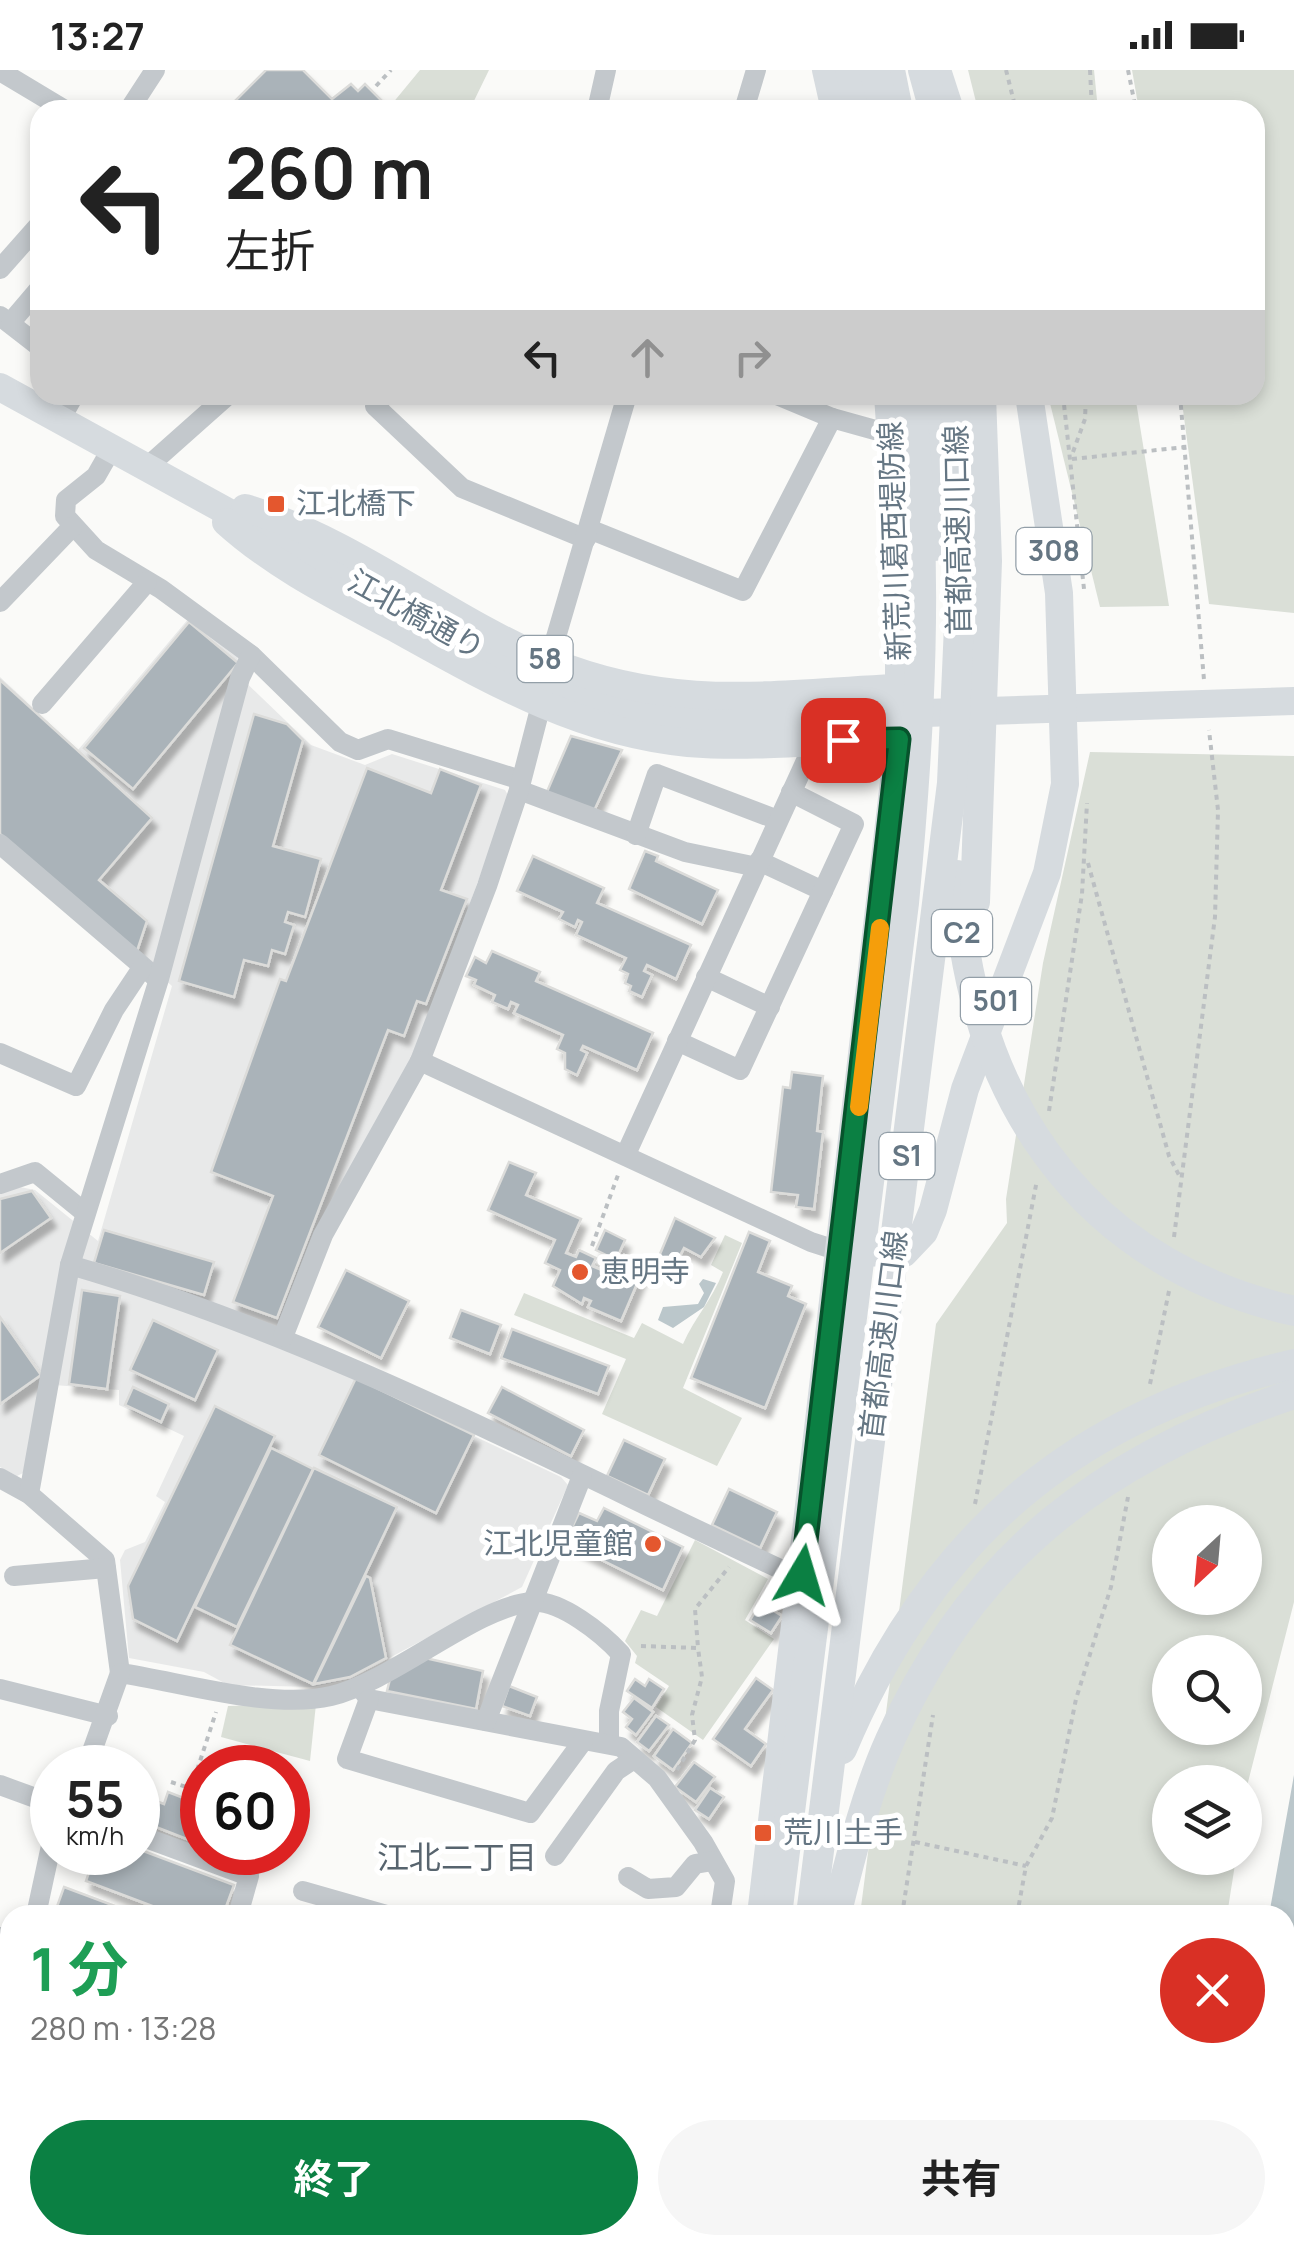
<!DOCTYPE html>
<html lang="ja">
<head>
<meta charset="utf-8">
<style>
  :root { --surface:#fff; --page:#f6f6f6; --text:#222; --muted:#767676; --accent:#0b8043 }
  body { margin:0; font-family:Manrope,"Noto Sans JP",sans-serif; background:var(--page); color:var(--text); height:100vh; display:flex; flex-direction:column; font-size:38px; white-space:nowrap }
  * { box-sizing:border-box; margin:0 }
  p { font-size:32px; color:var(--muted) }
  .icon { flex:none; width:55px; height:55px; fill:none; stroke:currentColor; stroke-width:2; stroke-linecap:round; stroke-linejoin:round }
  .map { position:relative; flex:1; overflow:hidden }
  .panel { position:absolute; left:0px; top:1835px; width:1295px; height:350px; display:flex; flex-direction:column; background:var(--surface); border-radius:30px 30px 0 0; box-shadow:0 5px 15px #0003 }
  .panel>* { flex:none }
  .guide { position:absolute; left:30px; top:30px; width:1235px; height:305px; border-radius:30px; box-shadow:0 5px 15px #0003; background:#fff; color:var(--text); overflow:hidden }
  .needle { width:65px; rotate:206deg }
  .controls { position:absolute; left:1152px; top:1435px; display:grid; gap:20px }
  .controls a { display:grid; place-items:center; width:110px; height:110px; border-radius:50%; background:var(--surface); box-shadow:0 5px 15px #0003; font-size:50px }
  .speed { position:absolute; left:30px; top:1675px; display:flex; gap:20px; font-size:50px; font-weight:700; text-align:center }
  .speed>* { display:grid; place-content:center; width:130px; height:130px; border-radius:50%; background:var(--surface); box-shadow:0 5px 15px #0003; line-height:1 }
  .speed small { font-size:25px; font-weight:400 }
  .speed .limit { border:15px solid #d22; background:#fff; color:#111 }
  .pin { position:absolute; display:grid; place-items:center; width:85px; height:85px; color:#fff; margin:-42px; border-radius:20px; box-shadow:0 5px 15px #0006 }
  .me { position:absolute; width:110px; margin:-55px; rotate:7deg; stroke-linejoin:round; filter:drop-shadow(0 0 8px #0008) }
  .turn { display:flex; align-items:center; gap:35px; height:210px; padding:0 30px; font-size:45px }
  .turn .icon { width:130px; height:130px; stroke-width:2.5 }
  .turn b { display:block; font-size:70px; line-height:85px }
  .lanes { display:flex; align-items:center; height:95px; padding:0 30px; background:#0003; justify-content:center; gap:50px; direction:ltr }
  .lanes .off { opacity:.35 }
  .round { display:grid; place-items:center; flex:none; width:105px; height:105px; border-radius:52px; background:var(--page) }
  .head { display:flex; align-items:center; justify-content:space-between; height:170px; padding:0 30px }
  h1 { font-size:60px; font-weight:700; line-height:75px; color:#1e9e55 }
  .action { display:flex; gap:20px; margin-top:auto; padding:20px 30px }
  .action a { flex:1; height:115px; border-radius:60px; background:var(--accent); color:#fff; font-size:40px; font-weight:700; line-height:115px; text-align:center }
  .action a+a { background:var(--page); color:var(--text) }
  .status { display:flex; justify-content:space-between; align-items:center; height:70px; padding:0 50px; background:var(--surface); direction:ltr }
  .status svg { height:28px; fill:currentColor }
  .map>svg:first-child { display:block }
  .built { fill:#e8e9e9 }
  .green { fill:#dadfd7; fill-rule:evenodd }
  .water { fill:#bbc7cb }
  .building { fill:#aab3b9; stroke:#dcdcda; stroke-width:2.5; filter:url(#shadow) }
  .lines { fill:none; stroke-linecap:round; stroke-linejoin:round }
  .path { stroke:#bbbfc2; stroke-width:4; stroke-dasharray:5 5; stroke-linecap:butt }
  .minor { stroke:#c3c8cc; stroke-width:20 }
  .major { stroke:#d6dbdf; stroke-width:28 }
  .highway { stroke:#d6dbdf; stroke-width:30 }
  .route-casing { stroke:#07532c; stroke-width:25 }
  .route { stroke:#0b8043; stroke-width:18 }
  .slow { stroke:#f59e0b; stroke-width:18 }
  .poi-dot { fill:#e4572e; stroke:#fff; stroke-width:4 }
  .labels { text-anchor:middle; stroke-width:10; stroke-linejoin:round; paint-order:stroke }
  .shield { fill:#fff; stroke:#939fa8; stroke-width:2.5 }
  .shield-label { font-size:28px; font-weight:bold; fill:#657683 }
  .poi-label { font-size:30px; fill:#657683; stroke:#fff; text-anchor:start }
  .street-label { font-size:30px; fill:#657683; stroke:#fff }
  .neighbourhood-label { font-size:32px; fill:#57646e; stroke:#fff }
</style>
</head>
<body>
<div class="status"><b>13:27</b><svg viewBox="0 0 49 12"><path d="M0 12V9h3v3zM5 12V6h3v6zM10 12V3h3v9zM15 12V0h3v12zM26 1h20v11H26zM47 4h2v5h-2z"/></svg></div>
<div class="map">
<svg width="1294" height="2185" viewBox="0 0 1294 2185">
  <defs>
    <filter id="shadow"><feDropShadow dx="5" dy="9" stdDeviation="2.5" flood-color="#0004"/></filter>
  </defs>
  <rect width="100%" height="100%" fill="#fafaf8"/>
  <path class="built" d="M 189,548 L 238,587 L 235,602 L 311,675 L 365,695 L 392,684 L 505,720 L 509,727 L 417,977 L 274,1272 L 561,1407 L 568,1415 L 522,1517 L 350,1609 L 313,1617 L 228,1615 L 204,1602 L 129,1588 L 120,1490 L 125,1480 L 145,1472 L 165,1432 L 156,1426 L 184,1366 L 119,1335 L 119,1320 L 41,1314 L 23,1403 L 17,1406 L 0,1397 L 0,1124 L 20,1117 L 35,1120 L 98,1171 L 172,916 L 0,764 L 0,607 L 78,680 Z"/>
  <g class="green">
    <path d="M 420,0 L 489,0 L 471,37 L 477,40 L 387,40 Z"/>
    <path d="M 968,0 L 1094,0 L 1098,40 L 978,40 Z"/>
    <path d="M 1132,0 L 1294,0 L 1294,543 L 1209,534 L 1181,325 L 1255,325 L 1255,40 L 1139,40 Z"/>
    <path d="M 1048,325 L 1135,325 L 1169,536 L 1100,537 Z"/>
    <path d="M 1090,682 L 1294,686 L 1294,1532 L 1245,1724 L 1245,1712 L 1170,1712 L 1170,1788 L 1236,1788 L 1227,1845 L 860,1845 L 936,1254 L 1007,1153 L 1006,1129 L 1043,893 ZM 1170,1452 L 1245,1452 L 1245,1528 L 1170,1528 ZM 1170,1582 L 1245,1582 L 1245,1658 L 1170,1658 Z"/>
    <path d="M 725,1165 L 742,1173 L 683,1318 L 742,1348 L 717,1396 L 602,1344 L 626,1289 L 514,1245 L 524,1223 L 634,1268 L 642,1253 L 683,1274 C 695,1247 712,1230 723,1202 L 711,1195 Z"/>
    <path d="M 695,1470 L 768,1509 L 745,1550 L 774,1569 L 703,1670 L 656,1637 L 669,1616 L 635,1593 L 637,1586 L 625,1571 L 641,1540 L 657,1546 Z"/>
    <path d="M 316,1634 L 310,1691 L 221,1667 L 228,1636 Z"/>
    <path d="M 828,2175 L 1180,2175 L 1178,2185 L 827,2185 Z"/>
  </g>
  <g class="water">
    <path d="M 703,1209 L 716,1213 L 704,1237 L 673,1258 L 658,1250 L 663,1237 L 698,1234 L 704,1223 L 699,1214 Z"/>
    <path d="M 1294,1705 L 1294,2185 L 1219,2185 L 1220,2175 L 1285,2175 L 1285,1845 L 1269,1845 Z"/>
  </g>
  <g class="building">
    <path d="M 266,0 L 303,0 L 332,29 L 351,14 L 358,21 L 365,14 L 382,31 L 377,40 L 246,40 L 236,30 Z"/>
    <path d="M 189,552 L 238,593 L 133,719 L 84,678 Z"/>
    <path d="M 0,610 L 152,748 L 99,810 L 147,851 L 136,884 L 0,764 Z"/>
    <path d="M 254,644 L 287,654 L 303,670 L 273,776 L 321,789 L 305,847 L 288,842 L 285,852 L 294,855 L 285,884 L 272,880 L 268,896 L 244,890 L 234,927 L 179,911 Z"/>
    <path d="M 571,666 L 622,680 L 593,743 L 546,724 Z"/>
    <path d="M 367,698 L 431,723 L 440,699 L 481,715 L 441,820 L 467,829 L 426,934 L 417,931 L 404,966 L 388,960 L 277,1248 L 233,1232 L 273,1126 L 211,1102 L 280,909 L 286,911 Z"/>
    <path d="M 645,781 L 658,786 L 656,791 L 718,820 L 702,854 L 629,819 Z"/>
    <path d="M 533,786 L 604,818 L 597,833 L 691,875 L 676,909 L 647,895 L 644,901 L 652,905 L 642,927 L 629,921 L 631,916 L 625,913 L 628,904 L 620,900 L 626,888 L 576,865 L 582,852 L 578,850 L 575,857 L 559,849 L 563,842 L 517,821 Z"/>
    <path d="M 492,881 L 540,902 L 536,911 L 653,963 L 637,1000 L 583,976 L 581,980 L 587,983 L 577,1005 L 565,999 L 565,983 L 557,979 L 563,965 L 514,943 L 518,935 L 511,932 L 508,939 L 492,932 L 495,925 L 474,915 L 476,910 L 466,906 L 475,887 L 486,893 Z"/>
    <path d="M 792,1002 L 823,1006 L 817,1061 L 823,1062 L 814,1139 L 796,1137 L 798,1125 L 771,1122 L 783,1017 L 790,1018 Z"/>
    <path d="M 509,1092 L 536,1103 L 526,1125 L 581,1149 L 566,1183 L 576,1187 L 579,1180 L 596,1188 L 592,1196 L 604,1201 L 608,1191 L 619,1196 L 624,1185 L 645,1195 L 621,1251 L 588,1237 L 591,1231 L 584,1228 L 582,1234 L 553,1216 L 560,1200 L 545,1193 L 555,1170 L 488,1140 Z"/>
    <path d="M 32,1121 L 51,1148 L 0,1183 L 0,1129 Z"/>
    <path d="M 675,1148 L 715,1168 L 701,1187 L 684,1178 L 674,1197 L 658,1189 Z"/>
    <path d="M 104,1160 L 214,1192 L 204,1225 L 94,1193 Z"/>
    <path d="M 605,1160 L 625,1170 L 616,1190 L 596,1180 Z"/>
    <path d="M 749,1162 L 770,1171 L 758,1202 L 792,1216 L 788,1226 L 806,1234 L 765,1338 L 691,1308 Z"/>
    <path d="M 346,1200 L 409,1231 L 381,1288 L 318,1257 Z"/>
    <path d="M 82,1220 L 120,1226 L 107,1319 L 69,1314 Z"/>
    <path d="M 461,1240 L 501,1255 L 490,1284 L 450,1268 Z"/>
    <path d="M 0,1247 L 41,1305 L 0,1334 Z"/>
    <path d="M 153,1250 L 218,1280 L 195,1330 L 130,1300 Z"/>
    <path d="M 512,1259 L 609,1296 L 598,1324 L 501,1288 Z"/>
    <path d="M 356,1308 L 474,1365 L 436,1443 L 319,1385 Z"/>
    <path d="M 133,1317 L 169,1334 L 161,1352 L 125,1335 Z"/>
    <path d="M 502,1317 L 584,1360 L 571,1386 L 488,1343 Z"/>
    <path d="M 215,1336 L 275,1366 L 177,1571 L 133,1549 L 128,1516 Z"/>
    <path d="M 624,1370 L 665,1389 L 648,1425 L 607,1406 Z"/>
    <path d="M 271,1378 L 313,1399 L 237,1557 L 195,1537 Z"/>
    <path d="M 314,1398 L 397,1437 L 313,1614 L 230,1575 Z"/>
    <path d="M 729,1419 L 777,1442 L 760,1478 L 712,1455 Z"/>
    <path d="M 604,1438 L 683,1477 L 663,1520 L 565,1472 L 579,1443 L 597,1451 Z"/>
    <path d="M 366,1506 L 370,1508 L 386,1588 L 350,1607 L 314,1614 Z"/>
    <path d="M 769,1519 L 782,1528 L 774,1541 L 782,1546 L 771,1563 L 750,1550 Z"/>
    <path d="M 425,1588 L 483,1601 L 476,1639 L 387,1621 L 390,1609 Z"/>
    <path d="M 756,1608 L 773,1620 L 745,1659 L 766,1674 L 751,1696 L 713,1669 Z"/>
    <path d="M 635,1609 L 645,1616 L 649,1609 L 664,1619 L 652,1638 L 627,1621 Z"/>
    <path d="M 509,1616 L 537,1627 L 530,1646 L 502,1636 Z"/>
    <path d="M 634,1628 L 653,1642 L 636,1665 L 626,1657 L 632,1649 L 623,1642 Z"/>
    <path d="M 656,1646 L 669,1655 L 649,1681 L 637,1672 Z"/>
    <path d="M 673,1659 L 692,1673 L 673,1700 L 654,1686 Z"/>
    <path d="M 694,1692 L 715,1707 L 696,1732 L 675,1717 Z"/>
    <path d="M 710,1718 L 724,1727 L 709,1749 L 695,1740 Z"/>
    <path d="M 168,1722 L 202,1735 L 202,1775 L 138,1750 L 138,1724 L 164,1734 Z"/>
    <path d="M 138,1779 L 234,1815 L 223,1845 L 176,1845 L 86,1811 L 96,1782 Z"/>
    <path d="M 64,1817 L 139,1845 L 54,1845 Z"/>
    <path d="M 645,2175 L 657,2175 L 679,2185 L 640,2185 Z"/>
  </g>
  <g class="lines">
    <g class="path">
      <path d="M 1006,0 L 1016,40"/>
      <path d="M 1090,0 L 1092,40"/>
      <path d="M 1128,0 L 1136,40"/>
      <path d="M 376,16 L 391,0"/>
      <path d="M 1063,325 L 1084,519"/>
      <path d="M 1180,325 L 1204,610"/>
      <path d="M 1073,382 L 1085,349 L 1086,325"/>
      <path d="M 1072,389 L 1186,377"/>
      <path d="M 1088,793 L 1169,1086 L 1181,1109"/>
      <path d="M 1049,1041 L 1082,824 L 1087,733"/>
      <path d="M 1174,1167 L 1215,847 L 1218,740 L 1209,660"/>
      <path d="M 592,1176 L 618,1105"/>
      <path d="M 1150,1314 L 1169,1221"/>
      <path d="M 975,1434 L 1037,1110"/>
      <path d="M 641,1576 L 698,1578 L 695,1539 L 729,1497"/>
      <path d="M 677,1700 L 695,1670 L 692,1645 L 702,1607 L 698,1578"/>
      <path d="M 171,1712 L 202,1722"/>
      <path d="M 191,1719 L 216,1642"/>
      <path d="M 915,1772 L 1026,1796"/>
      <path d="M 902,1845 L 933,1645"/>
      <path d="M 1017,1845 L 1026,1796 L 1052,1748 L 1076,1629 L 1111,1517 L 1128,1427"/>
      <path d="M 867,2185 L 867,2175"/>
      <path d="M 981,2185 L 981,2175"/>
    </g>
    <g class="minor">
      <path d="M 0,1 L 65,40"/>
      <path d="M 129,40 L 155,0"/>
      <path d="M 597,40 L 606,0"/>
      <path d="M 744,40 L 756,0"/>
      <path d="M 0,199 L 40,154"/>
      <path d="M 0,246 L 40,277"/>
      <path d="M 11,252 L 40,218"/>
      <path d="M 385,325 L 375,336 L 462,418 L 586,469"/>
      <path d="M 777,325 L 832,348 L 893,365"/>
      <path d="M 60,350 L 74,325"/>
      <path d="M 112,378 L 96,406 L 66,430 L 65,446 L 96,480 L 161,519 L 251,585 L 340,672 L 358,680 L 388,669 L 521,710"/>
      <path d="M 147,397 L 228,325"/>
      <path d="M 589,459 L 743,521 L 832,348"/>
      <path d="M 0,532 L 72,457"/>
      <path d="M 549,591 L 627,325"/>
      <path d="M 42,634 L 147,512"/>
      <path d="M 519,720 L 685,782 L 757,797"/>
      <path d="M 636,765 L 657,704 L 778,750"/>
      <path d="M 0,774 L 154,906"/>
      <path d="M 759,791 L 823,821"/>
      <path d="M 706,907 L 770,937"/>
      <path d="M 677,971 L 740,1000 L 854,754 L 791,722"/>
      <path d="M 0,983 L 76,1016 L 114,940 L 142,898"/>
      <path d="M 420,991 L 487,816 L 519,720 L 541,635"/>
      <path d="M 626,1084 L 815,671"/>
      <path d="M 0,1114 L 35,1102 L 84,1142"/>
      <path d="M 70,1195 C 322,1268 556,1395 793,1505 L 811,1503"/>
      <path d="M 283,1267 L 323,1165 L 420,991 L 811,1172 L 842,1182"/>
      <path d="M 0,1408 L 29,1424 L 105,1490 L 120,1603 C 181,1612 271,1640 331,1626 C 393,1611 476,1537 531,1532 C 560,1529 603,1564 621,1584 L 609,1641 L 609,1671"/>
      <path d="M 29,1424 L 70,1195 L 159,909 L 240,608 L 251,585"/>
      <path d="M 14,1506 L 106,1498"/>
      <path d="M 360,1617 L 369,1629 L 621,1677 L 657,1708 L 703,1772 L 725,1811 L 720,1845"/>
      <path d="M 0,1619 L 108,1646"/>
      <path d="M 369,1629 L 347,1689 L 530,1743 L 583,1671"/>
      <path d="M 486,1651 L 582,1406"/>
      <path d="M 86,1698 L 120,1603"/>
      <path d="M 0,1715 L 52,1734"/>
      <path d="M 138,1765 L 249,1806 L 238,1845"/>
      <path d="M 555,1786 L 616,1701 L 634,1689"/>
      <path d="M 628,1807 L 648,1819 L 676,1817 L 695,1794 L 713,1791"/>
      <path d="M 303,1821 L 387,1845"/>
      <path d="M 36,1845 L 52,1771"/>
      <path d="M 0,1867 L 10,1869"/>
      <path d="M 0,1958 L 10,1953"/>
      <path d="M 319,2175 L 337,2185"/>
      <path d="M 68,2185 L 73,2175"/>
      <path d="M 206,2185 L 215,2175"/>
      <path d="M 507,2185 L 518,2175"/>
    </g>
    <g class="major">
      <path d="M 826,0 L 835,40"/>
      <path d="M 891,0 L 899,40"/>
      <path d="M 937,0 L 950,40"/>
      <path d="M 0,317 L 512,598 L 626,639 L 708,650 L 1294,631"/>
      <path d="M 930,325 L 934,477"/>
      <path d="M 245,438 C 356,471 445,548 551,592 C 682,645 786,621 920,617"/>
      <path d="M 226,452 C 276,497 333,525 393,557 C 487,609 579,663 688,673 C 764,679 841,668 917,669"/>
      <path d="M 842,1182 L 904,1183 L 924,1162 L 933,1140 L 965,1019 L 1047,803 L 1065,714 L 1059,523 L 1029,325"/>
      <path d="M 761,1845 L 899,669 L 899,486 L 888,325"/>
      <path d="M 0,2062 L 10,2059"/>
    </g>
    <g class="highway">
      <path d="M 850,0 L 860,40"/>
      <path d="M 874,0 L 885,40"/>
      <path d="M 923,0 L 934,40"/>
      <path d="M 957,805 C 968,1020 1074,1190 1294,1241"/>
      <path d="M 975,832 L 987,491 L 981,325"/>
      <path d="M 842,1679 C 930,1469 1073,1345 1294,1294"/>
      <path d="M 777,1845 L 904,833 C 920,664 930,494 910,325"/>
      <path d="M 811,1845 L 952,713 L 962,489 L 955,325"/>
      <path d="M 836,1845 C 851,1786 865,1726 890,1670 C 972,1485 1106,1386 1294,1324"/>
      <path d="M 741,2185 L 742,2175"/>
      <path d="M 778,2185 L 779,2175"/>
    </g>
  </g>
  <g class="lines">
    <defs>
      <path id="route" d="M 802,1505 L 899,669 L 843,670"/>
    </defs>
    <use href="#route" class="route-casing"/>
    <use href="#route" class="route"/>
    <path class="slow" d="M 859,1037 L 880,858"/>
  </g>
  <g class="poi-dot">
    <rect x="266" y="424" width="20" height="20" rx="5"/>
    <circle cx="580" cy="1202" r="10"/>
    <circle cx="653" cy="1474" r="10"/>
    <rect x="753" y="1753" width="20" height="20" rx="5"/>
  </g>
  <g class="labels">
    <g class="shield">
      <rect x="1016.5" y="458" width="75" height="46" rx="8"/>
      <rect x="517.5" y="566" width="55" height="46" rx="8"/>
      <rect x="932" y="840" width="60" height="46" rx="8"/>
      <rect x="961" y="908" width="70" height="46" rx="8"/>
      <rect x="879.5" y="1063" width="55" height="46" rx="8"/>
    </g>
    <g class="shield-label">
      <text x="1054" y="491">308</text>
      <text x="545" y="599">58</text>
      <text x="962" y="873">C2</text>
      <text x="996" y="941">501</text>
      <text x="907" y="1096">S1</text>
    </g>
    <g class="poi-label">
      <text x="296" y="444">江北橋下</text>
      <text x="600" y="1212">恵明寺</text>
      <text x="633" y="1484" text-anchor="end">江北児童館</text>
      <text x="783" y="1773">荒川土手</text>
    </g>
    <g class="street-label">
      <text transform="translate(958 460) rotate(-91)" y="10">首都高速川口線</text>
      <text transform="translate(895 471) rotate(-92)" y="10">新荒川葛西堤防線</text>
      <text transform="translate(416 545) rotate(29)" y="10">江北橋通り</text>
      <text transform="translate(884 1265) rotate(-83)" y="10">首都高速川口線</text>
    </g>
    <g class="neighbourhood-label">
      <text x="457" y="1799">江北二丁目</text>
    </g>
  </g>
</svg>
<div class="controls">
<a><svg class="needle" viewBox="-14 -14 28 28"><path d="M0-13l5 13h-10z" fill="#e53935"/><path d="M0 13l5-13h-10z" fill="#767676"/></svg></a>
<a><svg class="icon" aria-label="search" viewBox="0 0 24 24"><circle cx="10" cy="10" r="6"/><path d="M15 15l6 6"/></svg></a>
<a><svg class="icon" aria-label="layers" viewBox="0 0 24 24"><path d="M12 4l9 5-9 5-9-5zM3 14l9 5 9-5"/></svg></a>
</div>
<div class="speed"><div>55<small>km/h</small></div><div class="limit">60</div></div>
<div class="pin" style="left:843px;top:670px;background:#d93025"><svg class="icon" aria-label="arrive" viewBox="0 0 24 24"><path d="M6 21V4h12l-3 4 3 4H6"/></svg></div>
<svg class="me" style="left:802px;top:1505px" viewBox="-20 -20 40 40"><path d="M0-17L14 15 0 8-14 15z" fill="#0b8043" stroke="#fff" stroke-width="4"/></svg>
<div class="guide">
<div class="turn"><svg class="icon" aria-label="left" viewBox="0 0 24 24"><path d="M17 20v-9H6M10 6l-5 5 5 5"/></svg><div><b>260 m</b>左折</div></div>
<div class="lanes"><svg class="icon" aria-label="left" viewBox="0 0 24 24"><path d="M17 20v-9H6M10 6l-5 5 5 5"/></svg><svg class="icon off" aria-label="ahead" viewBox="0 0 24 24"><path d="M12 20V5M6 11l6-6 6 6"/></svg><svg class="icon off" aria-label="right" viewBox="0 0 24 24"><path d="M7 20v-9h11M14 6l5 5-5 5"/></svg></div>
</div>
<section class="panel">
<div class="head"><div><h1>1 分</h1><p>280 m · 13:28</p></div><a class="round" style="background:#d93025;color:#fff"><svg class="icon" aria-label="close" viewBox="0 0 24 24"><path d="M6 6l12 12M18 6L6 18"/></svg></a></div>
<div class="action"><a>終了</a><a>共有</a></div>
</section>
</div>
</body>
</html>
